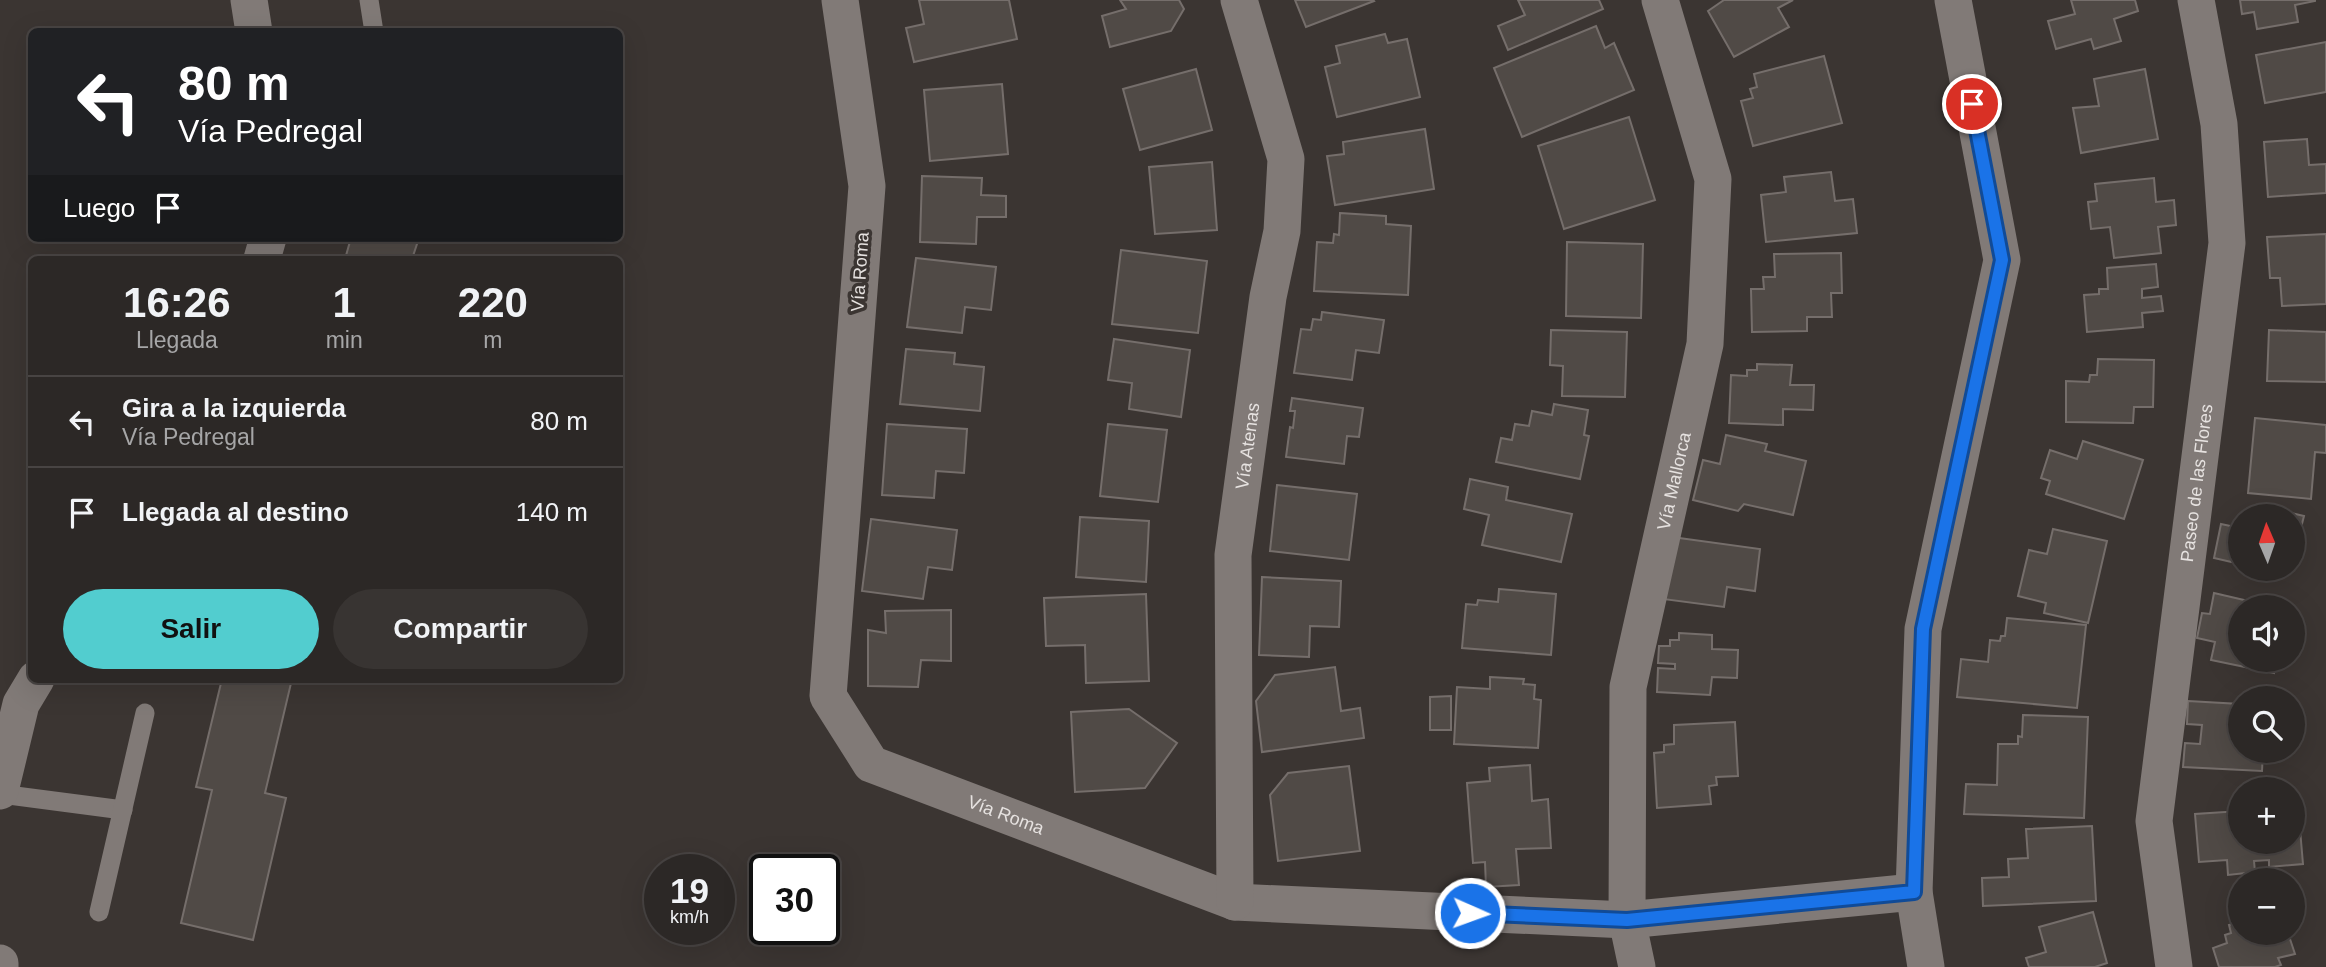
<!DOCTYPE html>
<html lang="es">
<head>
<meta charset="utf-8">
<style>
  :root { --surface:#2c2826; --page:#383432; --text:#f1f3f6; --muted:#a6a6a7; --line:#484443; --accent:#52cdcf }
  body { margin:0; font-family:Helvetica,sans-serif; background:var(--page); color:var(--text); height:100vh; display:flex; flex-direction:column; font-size:26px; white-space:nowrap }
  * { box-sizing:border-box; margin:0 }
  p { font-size:23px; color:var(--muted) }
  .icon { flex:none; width:38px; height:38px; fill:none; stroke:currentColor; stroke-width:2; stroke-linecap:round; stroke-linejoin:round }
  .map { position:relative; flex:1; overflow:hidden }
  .details { position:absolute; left:28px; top:256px; width:595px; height:427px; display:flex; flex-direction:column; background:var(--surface); border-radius:10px; box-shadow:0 7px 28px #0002,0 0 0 2px var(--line) }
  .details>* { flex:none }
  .hud { position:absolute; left:28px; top:28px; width:595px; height:214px; border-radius:10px; box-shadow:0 7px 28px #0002,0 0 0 2px var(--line); background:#202124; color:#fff; overflow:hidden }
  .needle { width:46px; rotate:358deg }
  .tools { position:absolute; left:2228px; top:504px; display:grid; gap:14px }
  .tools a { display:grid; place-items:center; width:77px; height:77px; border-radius:50%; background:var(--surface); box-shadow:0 7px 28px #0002,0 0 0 2px var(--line); font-size:35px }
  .speed { position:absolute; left:644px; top:854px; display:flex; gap:14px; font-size:35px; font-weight:700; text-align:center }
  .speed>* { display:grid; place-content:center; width:91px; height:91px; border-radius:50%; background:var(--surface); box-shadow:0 7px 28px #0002,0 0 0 2px var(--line); line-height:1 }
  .speed small { font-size:18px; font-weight:400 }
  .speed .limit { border:4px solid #111; border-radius:10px; background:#fff; color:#111 }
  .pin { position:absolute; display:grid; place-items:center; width:60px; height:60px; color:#fff; margin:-30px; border:4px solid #fff; border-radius:50%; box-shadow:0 2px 7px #0007 }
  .me { position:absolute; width:77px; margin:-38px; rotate:92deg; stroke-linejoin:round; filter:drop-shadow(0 0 5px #0008) }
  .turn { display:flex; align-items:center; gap:24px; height:147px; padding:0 35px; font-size:32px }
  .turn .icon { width:91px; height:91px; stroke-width:2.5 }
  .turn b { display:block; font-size:49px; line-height:60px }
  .then { display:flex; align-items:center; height:66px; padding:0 35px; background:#0003; gap:14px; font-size:26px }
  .eta { display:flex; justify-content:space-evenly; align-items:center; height:119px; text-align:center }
  .eta b { font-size:42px; font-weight:800; line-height:49px }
  .action { display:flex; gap:14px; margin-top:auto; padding:14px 35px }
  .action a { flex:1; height:80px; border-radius:42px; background:var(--accent); color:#111; font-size:28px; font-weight:800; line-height:80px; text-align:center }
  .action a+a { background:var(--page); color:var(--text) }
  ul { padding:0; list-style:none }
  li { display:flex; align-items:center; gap:21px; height:91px; padding:0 35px; border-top:2px solid var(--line) }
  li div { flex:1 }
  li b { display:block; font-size:26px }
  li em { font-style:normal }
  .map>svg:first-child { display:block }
  .building { fill:#504a46; stroke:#756e6b; stroke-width:2 }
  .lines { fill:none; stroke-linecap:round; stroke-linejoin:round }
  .service { stroke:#817a77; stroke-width:19 }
  .minor { stroke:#817a77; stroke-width:37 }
  .route-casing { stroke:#114b97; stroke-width:18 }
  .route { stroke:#1a73e8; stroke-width:12 }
  .labels { text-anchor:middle; stroke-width:7; stroke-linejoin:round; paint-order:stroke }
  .street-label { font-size:18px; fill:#e6e2e0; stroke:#3b3532 }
</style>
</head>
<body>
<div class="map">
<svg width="2326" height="967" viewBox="0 0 2326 967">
  <rect width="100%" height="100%" fill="#3b3532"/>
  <g class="building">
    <path d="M 919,0 L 1009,0 L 1017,39 L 914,62 L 906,28 L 924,24 Z"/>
    <path d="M 1120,0 L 1179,0 L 1184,9 L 1171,31 L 1110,47 L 1102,16 L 1126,9 Z"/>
    <path d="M 1295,0 L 1373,0 L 1374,1 L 1306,27 Z"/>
    <path d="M 1518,0 L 1599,0 L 1603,9 L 1508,50 L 1498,26 L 1525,15 Z"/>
    <path d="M 1724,0 L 1793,0 L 1778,8 L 1789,27 L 1734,57 L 1708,11 Z"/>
    <path d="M 2071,0 L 2135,0 L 2138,11 L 2114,19 L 2121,41 L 2094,49 L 2091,39 L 2056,49 L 2048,21 L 2075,14 Z"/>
    <path d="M 2240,0 L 2315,0 L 2315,1 L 2295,5 L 2298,22 L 2257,29 L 2254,12 L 2242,14 Z"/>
    <path d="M 1596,26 L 1605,48 L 1614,43 L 1634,90 L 1522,137 L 1494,68 Z"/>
    <path d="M 1385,34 L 1388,43 L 1407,39 L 1420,97 L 1337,117 L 1325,67 L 1340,63 L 1336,46 Z"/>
    <path d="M 2326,42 L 2326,92 L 2265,103 L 2256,55 Z"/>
    <path d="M 1824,56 L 1842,123 L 1753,146 L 1741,101 L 1753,98 L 1750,89 L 1757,87 L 1754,74 Z"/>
    <path d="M 1196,69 L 1212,130 L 1140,150 L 1123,89 Z"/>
    <path d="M 2145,69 L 2158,139 L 2081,153 L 2073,108 L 2099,106 L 2094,79 Z"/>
    <path d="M 1002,84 L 1008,154 L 930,161 L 924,90 Z"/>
    <path d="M 1629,117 L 1655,200 L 1564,229 L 1538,146 Z"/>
    <path d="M 1425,129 L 1434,189 L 1335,205 L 1327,156 L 1344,154 L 1343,142 Z"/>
    <path d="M 2307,139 L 2309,165 L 2326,164 L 2326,193 L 2268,197 L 2264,142 Z"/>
    <path d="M 1212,162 L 1217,230 L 1155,234 L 1149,167 Z"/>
    <path d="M 1831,172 L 1835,201 L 1853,199 L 1857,233 L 1766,242 L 1761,195 L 1786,192 L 1784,177 Z"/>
    <path d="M 922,176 L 982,178 L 981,195 L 1006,196 L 1006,217 L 977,217 L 976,244 L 920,242 Z"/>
    <path d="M 2154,178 L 2156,202 L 2174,200 L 2176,225 L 2158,227 L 2161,253 L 2114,258 L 2110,227 L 2091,229 L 2088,202 L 2097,201 L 2095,184 Z"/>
    <path d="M 1340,213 L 1386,216 L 1386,224 L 1411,226 L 1408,295 L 1314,291 L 1317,242 L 1333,243 L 1334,234 L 1339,235 Z"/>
    <path d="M 2326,234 L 2326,304 L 2282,306 L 2280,278 L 2270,278 L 2267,237 Z"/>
    <path d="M 351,238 L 419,238 L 412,259 L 345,259 Z"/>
    <path d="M 1567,242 L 1643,244 L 1641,318 L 1566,316 Z"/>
    <path d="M 1121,250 L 1207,261 L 1198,333 L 1112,324 Z"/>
    <path d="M 1841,253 L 1842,293 L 1831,293 L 1832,317 L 1807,317 L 1807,331 L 1752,332 L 1751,289 L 1764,289 L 1763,277 L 1775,277 L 1774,254 Z"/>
    <path d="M 916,258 L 996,267 L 991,310 L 965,307 L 962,333 L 907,327 Z"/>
    <path d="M 2156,264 L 2158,287 L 2142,289 L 2142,298 L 2161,296 L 2163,311 L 2142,313 L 2143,327 L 2087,332 L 2084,295 L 2099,294 L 2099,289 L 2108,289 L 2107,268 Z"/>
    <path d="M 1322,312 L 1384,320 L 1379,353 L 1356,350 L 1352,380 L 1294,373 L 1301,329 L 1311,330 L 1313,319 L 1321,320 Z"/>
    <path d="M 1551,330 L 1627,332 L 1625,397 L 1562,396 L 1563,366 L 1550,365 Z"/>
    <path d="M 2269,330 L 2326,332 L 2326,382 L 2267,381 Z"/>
    <path d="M 1114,339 L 1190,350 L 1181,417 L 1129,409 L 1132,383 L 1108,380 Z"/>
    <path d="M 906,349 L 955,353 L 954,364 L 984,367 L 980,411 L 900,404 Z"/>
    <path d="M 2098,359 L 2154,360 L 2153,407 L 2134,407 L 2133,423 L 2066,422 L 2066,381 L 2089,382 L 2090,375 L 2097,375 Z"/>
    <path d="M 1757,364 L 1792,365 L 1790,385 L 1814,385 L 1813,410 L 1783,409 L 1783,425 L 1729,423 L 1731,375 L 1747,376 L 1747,370 L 1757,370 Z"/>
    <path d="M 1292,398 L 1363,408 L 1359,437 L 1347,436 L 1344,464 L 1286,457 L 1290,427 L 1293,428 L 1295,411 L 1290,411 Z"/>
    <path d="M 1554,404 L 1588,410 L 1584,435 L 1589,436 L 1580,479 L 1496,462 L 1501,438 L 1512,440 L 1515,424 L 1529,426 L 1532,411 L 1552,415 Z"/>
    <path d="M 2255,418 L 2326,425 L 2326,453 L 2315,452 L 2311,499 L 2248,493 Z"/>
    <path d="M 887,424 L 967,429 L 964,473 L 936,471 L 934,498 L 882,495 Z"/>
    <path d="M 1108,424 L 1167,430 L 1158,502 L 1100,496 Z"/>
    <path d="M 1726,435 L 1767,444 L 1765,451 L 1806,461 L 1793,515 L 1744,504 L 1738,511 L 1693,500 L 1703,460 L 1720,464 Z"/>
    <path d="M 2083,441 L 2143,460 L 2124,519 L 2046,494 L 2050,481 L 2041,478 L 2050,450 L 2077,459 Z"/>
    <path d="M 1470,479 L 1508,487 L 1506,500 L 1572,514 L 1561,562 L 1482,545 L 1489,515 L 1464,509 Z"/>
    <path d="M 1277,485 L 1357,494 L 1349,560 L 1270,551 Z"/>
    <path d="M 2257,505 L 2304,516 L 2292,563 L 2292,516 L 2254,516 Z"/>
    <path d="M 1080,517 L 1149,521 L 1146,582 L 1076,577 Z"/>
    <path d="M 871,519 L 957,530 L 952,570 L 928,567 L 923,599 L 862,591 Z"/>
    <path d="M 2221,524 L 2240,528 L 2240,564 L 2214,558 Z"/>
    <path d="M 2053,529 L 2107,541 L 2088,623 L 2044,613 L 2046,603 L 2018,596 L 2029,550 L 2047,554 Z"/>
    <path d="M 1672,537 L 1760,549 L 1755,591 L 1727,587 L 1724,607 L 1663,599 Z"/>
    <path d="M 1262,577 L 1341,581 L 1339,627 L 1310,626 L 1309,657 L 1259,655 Z"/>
    <path d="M 1499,589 L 1556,594 L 1551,655 L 1462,648 L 1466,604 L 1477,605 L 1478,600 L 1498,602 Z"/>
    <path d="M 2214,593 L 2257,603 L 2256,607 L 2240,607 L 2240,660 L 2277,660 L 2274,673 L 2211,660 L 2215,642 L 2197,638 L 2202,613 L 2210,614 Z"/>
    <path d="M 1146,594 L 1149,681 L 1086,683 L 1085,645 L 1046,646 L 1044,598 Z"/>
    <path d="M 951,610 L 951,661 L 921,660 L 918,687 L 868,686 L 868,630 L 886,633 L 885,611 Z"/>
    <path d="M 2007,618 L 2086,625 L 2077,708 L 1957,697 L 1961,659 L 1988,662 L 1990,640 L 2000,641 L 2001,636 L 2005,636 Z"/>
    <path d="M 1679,633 L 1712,635 L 1712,649 L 1738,650 L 1737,678 L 1712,677 L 1710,695 L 1657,692 L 1658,668 L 1675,669 L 1675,664 L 1658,663 L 1659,646 L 1670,646 L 1670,640 L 1679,640 Z"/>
    <path d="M 1335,667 L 1341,711 L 1360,708 L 1364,738 L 1262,752 L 1256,701 L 1275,675 Z"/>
    <path d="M 1490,677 L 1524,679 L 1523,684 L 1535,685 L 1534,699 L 1541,700 L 1538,748 L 1454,744 L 1457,687 L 1490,689 Z"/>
    <path d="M 222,679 L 292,679 L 265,793 L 286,798 L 253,940 L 181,923 L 212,790 L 196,787 Z"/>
    <path d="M 1451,696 L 1451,730 L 1430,730 L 1430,697 Z"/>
    <path d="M 2188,701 L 2240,704 L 2240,751 L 2268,751 L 2263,752 L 2262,771 L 2183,767 L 2185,743 L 2200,744 L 2202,725 L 2187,724 Z"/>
    <path d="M 1129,709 L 1177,743 L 1145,788 L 1075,792 L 1071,712 Z"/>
    <path d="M 2023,715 L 2088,717 L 2084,818 L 1964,814 L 1966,784 L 1997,785 L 1998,744 L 2018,744 L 2018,736 L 2022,737 Z"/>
    <path d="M 1735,722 L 1738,776 L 1716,777 L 1717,785 L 1709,786 L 1711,804 L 1657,808 L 1654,753 L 1664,752 L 1664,745 L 1674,744 L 1674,725 Z"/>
    <path d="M 1530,765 L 1532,801 L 1548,799 L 1551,848 L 1516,849 L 1519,885 L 1486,887 L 1485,862 L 1473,863 L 1467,783 L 1490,781 L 1489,768 Z"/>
    <path d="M 1349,766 L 1360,851 L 1278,861 L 1270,795 L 1288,773 Z"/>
    <path d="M 2298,806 L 2303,864 L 2269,867 L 2269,860 L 2254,861 L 2255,872 L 2228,875 L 2227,860 L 2199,862 L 2195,814 L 2240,811 L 2240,842 L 2292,842 L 2292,807 Z"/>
    <path d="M 2092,826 L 2096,901 L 1983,906 L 1982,878 L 2009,877 L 2008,859 L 2028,858 L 2026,829 Z"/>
    <path d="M 2093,912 L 2107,963 L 2095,967 L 2029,967 L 2026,958 L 2046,952 L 2039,927 Z"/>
    <path d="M 2240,922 L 2240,933 L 2267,933 L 2268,936 L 2288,933 L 2295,954 L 2278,958 L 2281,965 L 2275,967 L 2219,967 L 2213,948 L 2227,943 L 2225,935 L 2231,933 L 2229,925 Z"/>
  </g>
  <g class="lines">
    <g class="service">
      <path d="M 369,0 L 374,32"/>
      <path d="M 0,794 L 123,810"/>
      <path d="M 99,912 L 145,713"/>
    </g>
    <g class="minor">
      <path d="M 249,0 L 254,32"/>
      <path id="s1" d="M 840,0 L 867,186 L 828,696 L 871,764 L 1235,902 L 1627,920 L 1914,892"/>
      <path d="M 262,259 L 268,238"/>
      <path d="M 0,791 L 21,704 L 36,679"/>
      <path id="s2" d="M 1235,902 L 1233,555 L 1268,297 L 1282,231 L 1286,159 L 1239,0"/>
      <path d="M 0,963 L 0,967"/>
      <path id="s3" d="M 1637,967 L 1627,920 L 1628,687 L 1705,344 L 1713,179 L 1660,0"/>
      <path d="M 1926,967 L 1914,892 L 1923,629 L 2002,260 L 1953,0"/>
      <path id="s4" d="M 2174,967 L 2154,821 L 2227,243 L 2219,124 L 2196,0"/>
    </g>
  </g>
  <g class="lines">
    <defs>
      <path id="route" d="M 1470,913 L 1627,920 L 1914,892 L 1923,629 L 2002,260 L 1972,104"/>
    </defs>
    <use href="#route" class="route-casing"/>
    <use href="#route" class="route"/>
  </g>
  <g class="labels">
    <g class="street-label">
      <text transform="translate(860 272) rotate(-86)" y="6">Vía Roma</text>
      <text dy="6" stroke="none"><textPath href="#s2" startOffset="457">Vía Atenas</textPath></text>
      <text dy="6" stroke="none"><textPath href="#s3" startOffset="492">Vía Mallorca</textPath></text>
      <text dy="6" stroke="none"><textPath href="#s4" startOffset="488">Paseo de las Flores</textPath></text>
      <text dy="6" stroke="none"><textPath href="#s1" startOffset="924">Vía Roma</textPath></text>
    </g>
  </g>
</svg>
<div class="tools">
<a><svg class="needle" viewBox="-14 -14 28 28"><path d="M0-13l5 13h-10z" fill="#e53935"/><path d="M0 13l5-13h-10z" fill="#a6a6a7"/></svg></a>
<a><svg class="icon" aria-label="sound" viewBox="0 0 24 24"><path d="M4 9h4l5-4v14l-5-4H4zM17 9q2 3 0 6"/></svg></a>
<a><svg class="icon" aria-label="search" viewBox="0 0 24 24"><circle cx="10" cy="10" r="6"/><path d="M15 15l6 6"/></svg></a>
<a>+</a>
<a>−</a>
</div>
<div class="speed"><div>19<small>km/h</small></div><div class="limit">30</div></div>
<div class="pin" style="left:1972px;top:104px;background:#d93025"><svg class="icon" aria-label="arrive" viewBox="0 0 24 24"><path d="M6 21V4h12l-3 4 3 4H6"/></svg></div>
<svg class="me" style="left:1470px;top:913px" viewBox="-20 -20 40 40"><circle r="17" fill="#1a73e8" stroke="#fff" stroke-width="3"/><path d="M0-11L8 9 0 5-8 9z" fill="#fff"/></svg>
<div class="hud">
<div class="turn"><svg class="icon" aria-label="left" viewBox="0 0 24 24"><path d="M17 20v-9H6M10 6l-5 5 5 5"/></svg><div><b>80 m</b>Vía Pedregal</div></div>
<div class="then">Luego<svg class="icon" aria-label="arrive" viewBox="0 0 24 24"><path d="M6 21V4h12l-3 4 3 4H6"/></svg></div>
</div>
<section class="details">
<div class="eta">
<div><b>16:26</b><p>Llegada</p></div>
<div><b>1</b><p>min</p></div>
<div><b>220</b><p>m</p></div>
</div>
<ul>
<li><svg class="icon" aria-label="left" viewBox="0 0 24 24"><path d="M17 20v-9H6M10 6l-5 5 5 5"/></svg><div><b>Gira a la izquierda</b><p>Vía Pedregal</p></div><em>80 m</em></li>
<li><svg class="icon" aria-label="arrive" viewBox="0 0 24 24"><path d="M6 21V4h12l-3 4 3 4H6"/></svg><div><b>Llegada al destino</b></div><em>140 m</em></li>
</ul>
<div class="action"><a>Salir</a><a>Compartir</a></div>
</section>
</div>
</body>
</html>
